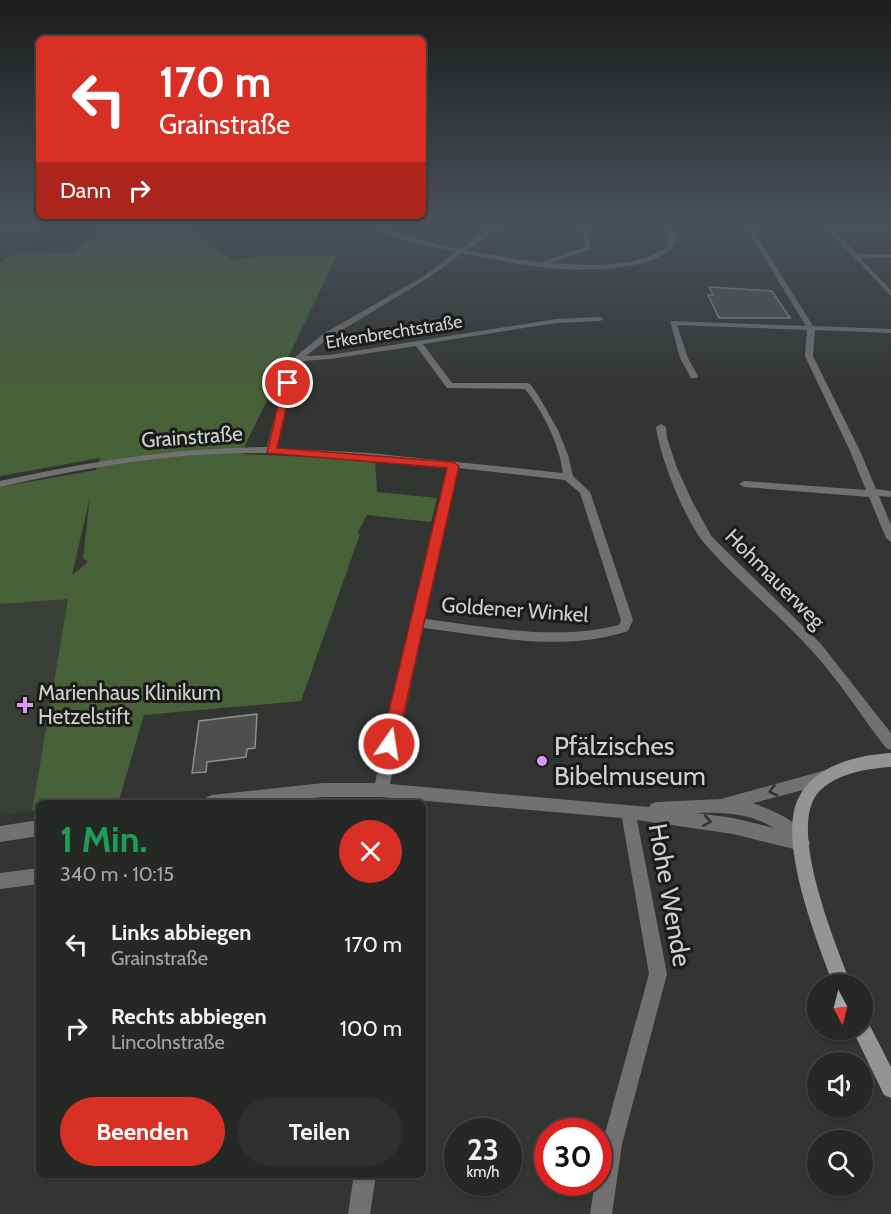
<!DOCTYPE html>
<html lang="de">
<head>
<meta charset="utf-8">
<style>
  :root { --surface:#262826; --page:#2e302e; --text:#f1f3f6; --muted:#a4a6a7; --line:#424443; --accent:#d93025 }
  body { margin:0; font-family:Cabin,sans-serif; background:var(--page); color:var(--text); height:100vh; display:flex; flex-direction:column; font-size:22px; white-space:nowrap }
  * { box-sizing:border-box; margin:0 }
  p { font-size:20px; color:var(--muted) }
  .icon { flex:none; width:33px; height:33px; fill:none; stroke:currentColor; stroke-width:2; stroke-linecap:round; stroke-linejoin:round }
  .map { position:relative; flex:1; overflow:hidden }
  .sheet { position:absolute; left:36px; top:800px; width:390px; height:378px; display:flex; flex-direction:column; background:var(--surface); border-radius:9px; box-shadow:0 2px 4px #0004,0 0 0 2px var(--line) }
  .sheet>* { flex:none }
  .top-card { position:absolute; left:36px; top:36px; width:390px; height:183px; border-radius:9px; box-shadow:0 2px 4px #0004,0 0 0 2px var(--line); background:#d93025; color:#fff; overflow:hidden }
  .needle { width:39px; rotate:173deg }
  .buttons { position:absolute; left:807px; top:974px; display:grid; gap:12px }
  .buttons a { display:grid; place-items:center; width:66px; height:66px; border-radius:50%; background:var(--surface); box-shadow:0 2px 4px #0004,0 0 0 2px var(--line); font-size:30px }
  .speed { position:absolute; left:444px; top:1118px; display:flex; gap:12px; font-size:30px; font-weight:700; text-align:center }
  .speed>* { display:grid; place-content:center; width:78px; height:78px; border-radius:50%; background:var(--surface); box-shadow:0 2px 4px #0004,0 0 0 2px var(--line); line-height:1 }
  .speed small { font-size:15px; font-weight:400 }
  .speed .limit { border:9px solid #d22; background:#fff; color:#111 }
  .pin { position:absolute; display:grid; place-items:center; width:51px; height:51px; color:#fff; margin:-26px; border:3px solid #fff; border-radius:50%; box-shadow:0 2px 6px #0007 }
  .me { position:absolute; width:66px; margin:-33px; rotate:13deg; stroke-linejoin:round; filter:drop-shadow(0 0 4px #0008) }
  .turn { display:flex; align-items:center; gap:21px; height:126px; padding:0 24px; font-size:27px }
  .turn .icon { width:78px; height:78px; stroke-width:2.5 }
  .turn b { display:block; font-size:42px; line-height:51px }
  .then { display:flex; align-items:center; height:57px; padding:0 24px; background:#0003; gap:12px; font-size:22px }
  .round { display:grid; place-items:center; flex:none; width:63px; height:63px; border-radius:32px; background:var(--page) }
  .headline { display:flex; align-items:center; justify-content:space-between; height:102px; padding:0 24px }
  h1 { font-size:36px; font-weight:700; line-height:45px; color:#1e9e55 }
  .primary-button { display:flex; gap:12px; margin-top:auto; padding:12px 24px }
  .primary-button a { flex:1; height:69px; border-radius:36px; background:var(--accent); color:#fff; font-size:24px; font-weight:700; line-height:69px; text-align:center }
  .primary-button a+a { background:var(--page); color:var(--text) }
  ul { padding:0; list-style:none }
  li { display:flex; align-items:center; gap:18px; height:84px; padding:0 24px }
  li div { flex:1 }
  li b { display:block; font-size:22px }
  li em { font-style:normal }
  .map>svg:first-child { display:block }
  .built { fill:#393e36 }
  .green { fill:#476138; fill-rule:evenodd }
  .building { fill:#4d4f4c; stroke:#8d8f8c; stroke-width:1.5 }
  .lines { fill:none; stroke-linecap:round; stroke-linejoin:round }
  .street { fill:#727172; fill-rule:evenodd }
  .secondary { fill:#949395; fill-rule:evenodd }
  .oneway { stroke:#313130 }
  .route { fill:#d93025; stroke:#8d1f18; stroke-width:1.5 }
  .poi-dot { fill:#d99af7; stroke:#1b1c1a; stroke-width:2 }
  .labels { text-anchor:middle; stroke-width:6; stroke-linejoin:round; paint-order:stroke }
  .far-street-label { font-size:18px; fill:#d0d2d0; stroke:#1b1c1a }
  .street-label { font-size:21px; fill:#d0d2d0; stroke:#1b1c1a }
  .poi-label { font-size:21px; fill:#d0d2d0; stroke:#1b1c1a; text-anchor:start }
  .near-poi-label { font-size:26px; fill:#d0d2d0; stroke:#1b1c1a; text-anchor:start }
  .near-street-label { font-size:26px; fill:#d0d2d0; stroke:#1b1c1a }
</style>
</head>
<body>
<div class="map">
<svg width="891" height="1214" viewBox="0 0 891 1214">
  <rect width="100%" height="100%" fill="#333532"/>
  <g class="built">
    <path d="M 0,222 L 57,222 L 6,259 L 0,258 Z"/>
    <path d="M 9,485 L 72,576 L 32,811 L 0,816 L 0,487 Z"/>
  </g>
  <path class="green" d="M 109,222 L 178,222 L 232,260 L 274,255 L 337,256 L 241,454 L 375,460 L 377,492 L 437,498 L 431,522 L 367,515 L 357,534 L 360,534 L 301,701 L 144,715 L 119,800 L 39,802 L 39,810 L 32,811 L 68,599 L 0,604 L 0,487 L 96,470 L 100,458 L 0,476 L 0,262 L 16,252 L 70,254 ZM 90,497 L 83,558 L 88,562 L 72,575 Z"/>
  <g class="building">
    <path d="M 709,287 L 772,291 L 790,318 L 719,318 L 708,295 L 713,295 Z"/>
    <path d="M 257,714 L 255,748 L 247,749 L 246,757 L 207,762 L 206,772 L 192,773 L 199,721 Z"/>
  </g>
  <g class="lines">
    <g class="street">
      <path d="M 367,222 C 378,222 388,231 399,234 C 419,240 440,245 460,249 L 498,222 L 505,222 L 466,251 L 543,263 L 544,261 L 586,247 L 581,228 L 584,226 L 587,228 L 591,249 L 549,263 C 580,265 615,268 645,258 C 652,256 659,251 666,248 L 670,238 L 660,222 L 666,222 L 676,238 L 671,250 C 663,254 655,260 646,262 C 587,278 521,266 463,253 L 428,278 L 329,338 L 306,356 L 330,355 L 556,319 L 600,317 L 604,319 L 600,321 L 556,323 L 423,344 L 452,383 L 527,383 L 530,384 L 538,395 L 558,430 L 568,455 L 573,476 L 590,492 L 633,620 L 628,631 C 561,653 491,636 423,628 L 390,784 L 649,807 L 651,804 L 656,802 L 721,799 L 826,770 L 831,772 L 833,777 L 831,782 L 826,784 L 753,803 C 773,811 801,821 810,843 L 808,849 L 802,851 L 733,834 L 637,820 L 667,974 L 622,1144 L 612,1214 L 590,1214 L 595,1182 L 598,1182 L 598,1163 L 602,1144 L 649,974 L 622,818 L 381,797 L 323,797 L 272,802 L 204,802 L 207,797 L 212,795 L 323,783 L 375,783 L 448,467 C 371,458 293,450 216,454 C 143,457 71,471 0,487 L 0,481 C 91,461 174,448 267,447 L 286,373 L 295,357 L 323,334 L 424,276 L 456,252 C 430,246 388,240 367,222 ZM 416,346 L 447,388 L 525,389 C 543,412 559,443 563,473 L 369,453 L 276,448 L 294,373 L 303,361 L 330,359 ZM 458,468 L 565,480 L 580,493 L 621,620 L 619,625 C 555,641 489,627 425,619 ZM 696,813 C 723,812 750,813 774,828 L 733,818 Z"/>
      <path d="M 745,222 L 751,222 L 752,228 L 813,326 L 891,329 L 891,333 L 815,330 L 813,356 L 860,451 L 876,489 L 891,491 L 891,497 L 879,496 L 891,525 L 891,542 L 886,538 L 869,497 L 744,487 L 739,484 L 744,481 L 866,490 L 850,451 L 805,356 L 807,330 L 677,325 L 688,358 L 698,376 L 697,378 L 691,378 L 680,358 L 670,321 L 806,326 L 746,228 Z"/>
      <path d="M 776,222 L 891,222 L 891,226 L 829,225 L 857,254 L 891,254 L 891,258 L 860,258 L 891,290 L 891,296 L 822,224 Z"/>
      <path d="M 661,424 L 666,427 L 667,438 L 677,468 L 692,501 L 712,537 L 821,644 L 891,733 L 891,750 L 886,748 C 861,716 839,680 811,650 C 778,613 738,582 705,544 C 685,521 660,457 656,427 Z"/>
      <path d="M 39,820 L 39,836 L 0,842 L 0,826 Z"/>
      <path d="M 39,868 L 39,884 L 0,889 L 0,873 Z"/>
      <path d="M 354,1174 L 376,1174 L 370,1214 L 348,1214 Z"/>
    </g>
    <g class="secondary">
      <path d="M 891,753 L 891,767 C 866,768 822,776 812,803 C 795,845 835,943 851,984 L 833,984 C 817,941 776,839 799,797 C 815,765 858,755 891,753 Z"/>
      <path d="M 862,1020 L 868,1022 L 891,1067 L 891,1098 L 884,1095 L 852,1029 L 862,1029 Z"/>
    </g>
  </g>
  <defs><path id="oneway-chevron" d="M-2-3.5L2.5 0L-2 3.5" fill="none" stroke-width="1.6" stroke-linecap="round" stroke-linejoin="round" transform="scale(1.5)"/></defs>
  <g class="oneway">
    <use href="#oneway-chevron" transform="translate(773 791) rotate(166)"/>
    <use href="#oneway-chevron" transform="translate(707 821) rotate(9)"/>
  </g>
  <linearGradient id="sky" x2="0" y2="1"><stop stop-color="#1c1d1c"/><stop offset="0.57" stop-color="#4a515a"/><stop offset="1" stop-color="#4a515a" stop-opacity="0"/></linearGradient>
  <rect width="891" height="392" fill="url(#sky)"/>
  <path class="route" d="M 288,380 L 292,383 L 277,448 L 453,462 L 459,466 L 397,744 L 395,750 L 389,752 L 383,750 L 381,744 L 447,468 L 267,453 L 283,383 Z"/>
  <g class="poi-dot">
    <path d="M22 696h6v6h6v6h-6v6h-6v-6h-6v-6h6z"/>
    <circle cx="542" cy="761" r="6"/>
  </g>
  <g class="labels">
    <g class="far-street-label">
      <text transform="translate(394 332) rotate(-9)" y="6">Erkenbrechtstraße</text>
    </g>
    <g class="street-label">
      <text transform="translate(192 437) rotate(-4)" y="7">Grainstraße</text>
      <text transform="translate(775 579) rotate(45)" y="7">Hohmauerweg</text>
      <text transform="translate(515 610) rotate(4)" y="7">Goldener Winkel</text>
    </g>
    <g class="poi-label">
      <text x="38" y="700">Marienhaus Klinikum<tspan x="38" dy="24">Hetzelstift</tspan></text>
    </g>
    <g class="near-poi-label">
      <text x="554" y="755">Pfälzisches<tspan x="554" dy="30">Bibelmuseum</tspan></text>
    </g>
    <g class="near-street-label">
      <text transform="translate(670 895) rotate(80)" y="9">Hohe Wende</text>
    </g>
  </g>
</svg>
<div class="buttons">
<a><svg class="needle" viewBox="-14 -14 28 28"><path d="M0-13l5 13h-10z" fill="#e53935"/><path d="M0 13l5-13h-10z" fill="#a4a6a7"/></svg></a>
<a><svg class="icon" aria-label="sound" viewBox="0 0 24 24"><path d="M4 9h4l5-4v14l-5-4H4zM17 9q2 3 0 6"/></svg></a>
<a><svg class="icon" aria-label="search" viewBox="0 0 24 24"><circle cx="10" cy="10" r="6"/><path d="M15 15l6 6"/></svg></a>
</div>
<div class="speed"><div>23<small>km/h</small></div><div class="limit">30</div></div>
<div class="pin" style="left:288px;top:383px;background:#d93025"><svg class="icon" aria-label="arrive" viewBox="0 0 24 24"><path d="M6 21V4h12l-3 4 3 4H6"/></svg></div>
<svg class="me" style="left:389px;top:744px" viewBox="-20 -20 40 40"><circle r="17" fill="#d93025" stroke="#fff" stroke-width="3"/><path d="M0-11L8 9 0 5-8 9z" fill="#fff"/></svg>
<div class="top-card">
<div class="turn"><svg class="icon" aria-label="left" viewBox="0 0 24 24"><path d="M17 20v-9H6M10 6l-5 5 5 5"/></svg><div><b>170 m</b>Grainstraße</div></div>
<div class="then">Dann<svg class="icon" aria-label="right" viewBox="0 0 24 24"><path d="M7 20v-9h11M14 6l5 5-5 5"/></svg></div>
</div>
<section class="sheet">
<div class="headline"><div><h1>1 Min.</h1><p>340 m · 10:15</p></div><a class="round" style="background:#d93025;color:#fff"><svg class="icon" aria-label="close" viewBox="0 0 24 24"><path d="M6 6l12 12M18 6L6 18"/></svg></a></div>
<ul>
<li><svg class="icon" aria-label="left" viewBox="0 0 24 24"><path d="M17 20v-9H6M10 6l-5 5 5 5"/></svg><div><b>Links abbiegen</b><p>Grainstraße</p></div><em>170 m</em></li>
<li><svg class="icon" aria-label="right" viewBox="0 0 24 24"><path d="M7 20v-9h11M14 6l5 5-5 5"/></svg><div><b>Rechts abbiegen</b><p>Lincolnstraße</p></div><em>100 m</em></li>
</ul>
<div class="primary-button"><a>Beenden</a><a>Teilen</a></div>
</section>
</div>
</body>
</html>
